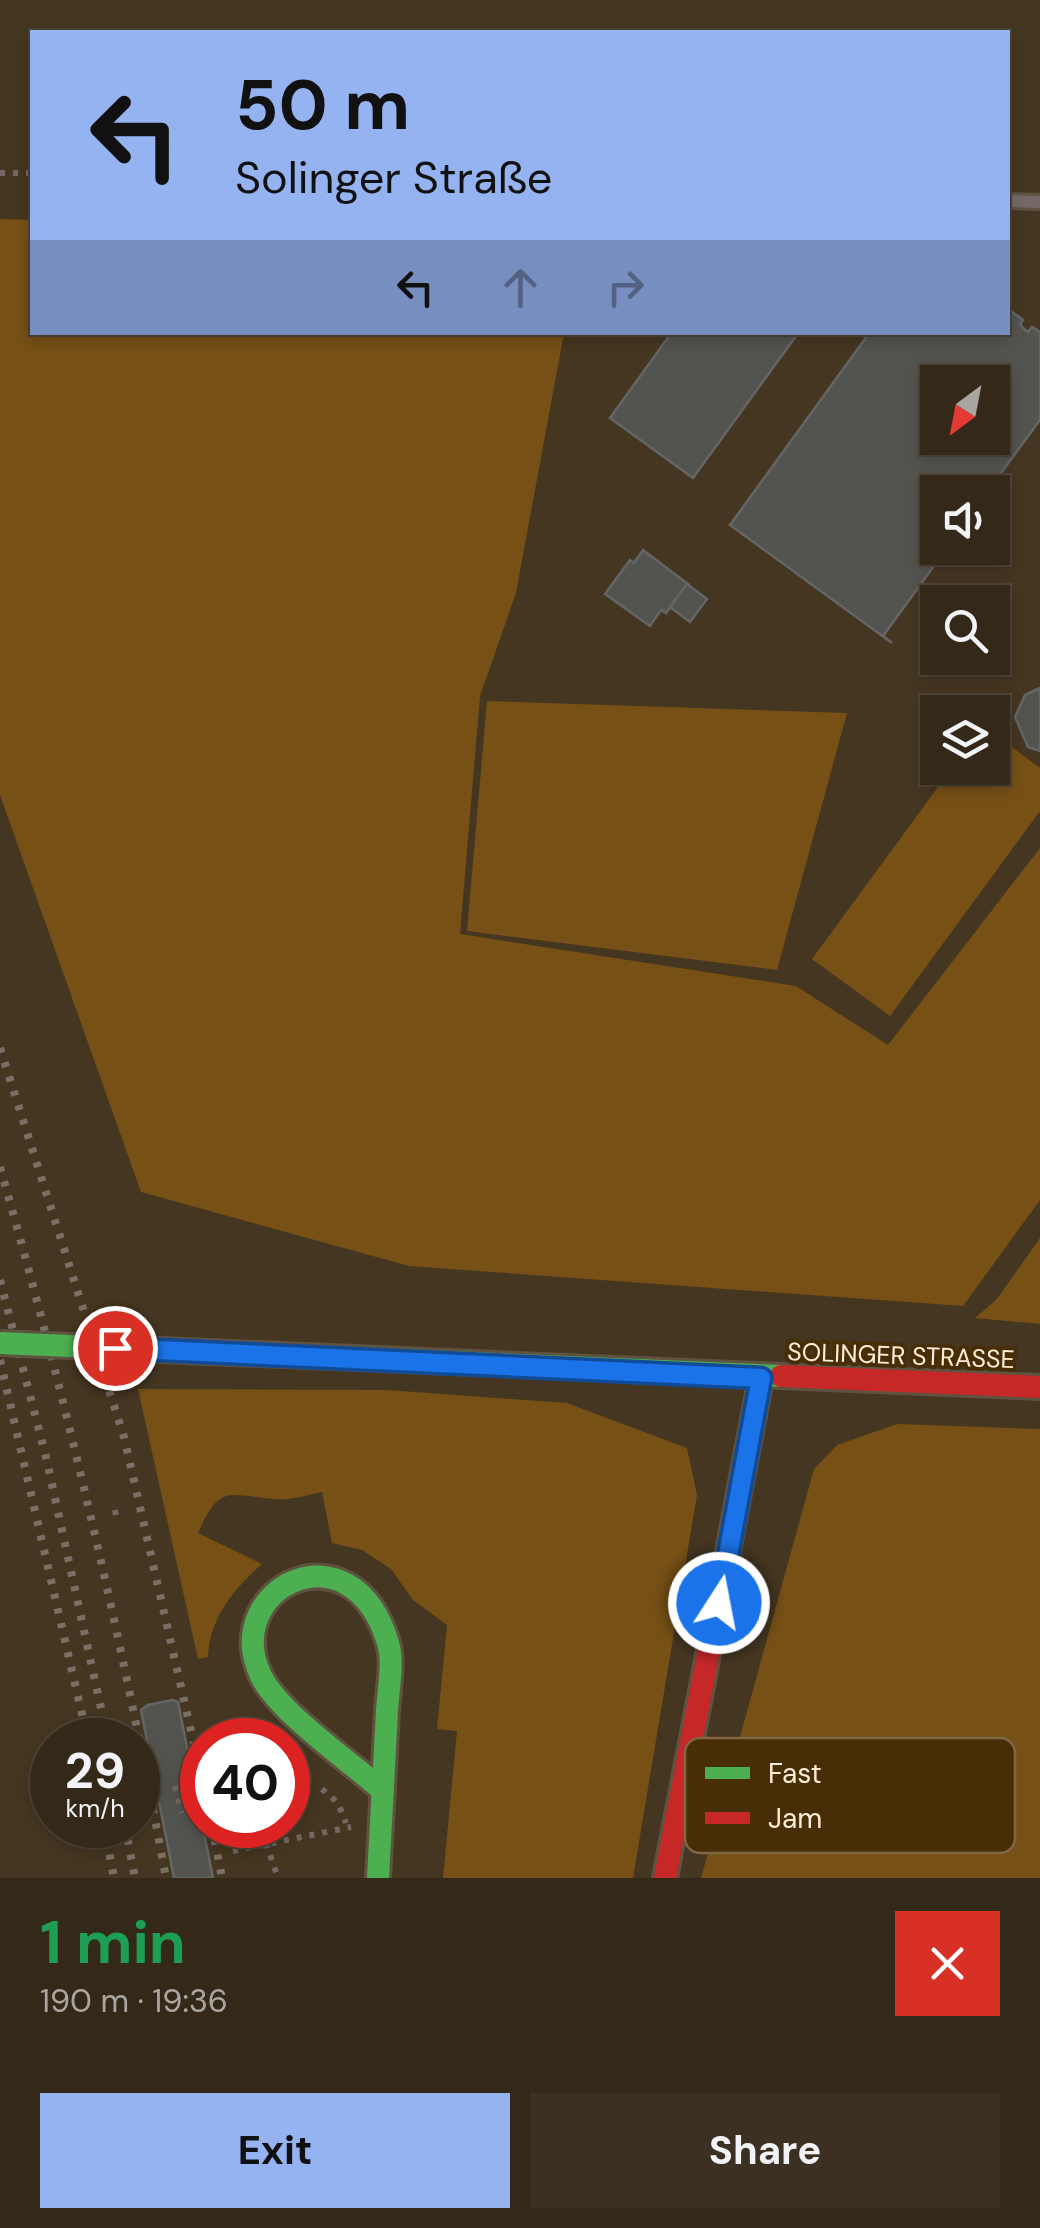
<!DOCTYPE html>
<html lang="en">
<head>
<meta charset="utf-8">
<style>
  :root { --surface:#342819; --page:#3c3022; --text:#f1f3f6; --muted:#a9a6a2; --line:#4e4438; --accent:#95b2f1 }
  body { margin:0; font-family:"DM Sans",sans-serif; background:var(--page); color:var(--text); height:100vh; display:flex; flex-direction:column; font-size:38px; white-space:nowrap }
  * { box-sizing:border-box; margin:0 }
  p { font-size:32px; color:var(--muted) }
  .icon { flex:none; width:55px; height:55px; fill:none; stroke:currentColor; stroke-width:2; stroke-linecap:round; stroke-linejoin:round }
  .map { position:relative; height:1878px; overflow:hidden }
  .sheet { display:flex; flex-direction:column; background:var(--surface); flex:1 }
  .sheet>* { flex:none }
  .top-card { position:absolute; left:30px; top:30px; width:980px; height:305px; border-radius:0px; box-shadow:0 5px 15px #0003,0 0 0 2px var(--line); background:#95b2f1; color:#111; overflow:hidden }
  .needle { width:65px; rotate:212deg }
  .buttons { position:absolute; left:920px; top:365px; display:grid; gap:20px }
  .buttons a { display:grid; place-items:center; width:90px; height:90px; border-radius:0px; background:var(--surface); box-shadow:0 5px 15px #0003,0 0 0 2px var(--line); font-size:50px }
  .speed { position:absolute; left:30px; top:1718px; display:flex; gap:20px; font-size:50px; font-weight:700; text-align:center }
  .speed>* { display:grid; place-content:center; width:130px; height:130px; border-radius:50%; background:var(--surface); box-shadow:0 5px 15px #0003,0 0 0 2px var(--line); line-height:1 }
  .speed small { font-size:25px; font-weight:400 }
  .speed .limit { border:15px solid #d22; background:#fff; color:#111 }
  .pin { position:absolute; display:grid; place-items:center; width:85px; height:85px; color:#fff; margin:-42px; border:5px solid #fff; border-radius:50%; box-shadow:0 2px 10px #0007 }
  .me { position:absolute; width:110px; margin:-55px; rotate:11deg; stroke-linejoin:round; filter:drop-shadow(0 0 8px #0008) }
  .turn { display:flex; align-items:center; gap:35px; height:210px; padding:0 40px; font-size:45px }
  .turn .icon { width:130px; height:130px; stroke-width:2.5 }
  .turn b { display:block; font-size:70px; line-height:85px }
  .lanes { display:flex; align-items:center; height:95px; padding:0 40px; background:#0003; justify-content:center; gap:50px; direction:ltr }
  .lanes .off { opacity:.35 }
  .round { display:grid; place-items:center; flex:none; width:105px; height:105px; border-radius:0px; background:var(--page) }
  .headline { display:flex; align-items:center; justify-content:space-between; height:170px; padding:0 40px }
  h1 { font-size:60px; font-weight:700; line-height:75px; color:#1e9e55 }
  .cta { display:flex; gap:20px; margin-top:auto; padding:20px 40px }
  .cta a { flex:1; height:115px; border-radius:0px; background:var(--accent); color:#111; font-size:40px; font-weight:700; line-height:115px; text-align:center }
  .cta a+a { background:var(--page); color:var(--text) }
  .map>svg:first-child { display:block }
  .green { fill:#765015 }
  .building { fill:#535350; stroke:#646565; stroke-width:2.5; fill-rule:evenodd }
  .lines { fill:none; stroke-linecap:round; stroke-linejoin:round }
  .lane-casing { stroke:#605241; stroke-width:18 }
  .fast-casing { stroke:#605241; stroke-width:28 }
  .jam-casing { stroke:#605241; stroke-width:28 }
  .path { stroke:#736962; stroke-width:6; stroke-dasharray:5 8; stroke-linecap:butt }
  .lane { stroke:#746967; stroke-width:12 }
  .fast { stroke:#4caf50; stroke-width:22 }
  .jam { stroke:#c62828; stroke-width:22 }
  .rail { stroke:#7a6f65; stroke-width:8; stroke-dasharray:5 10; stroke-linecap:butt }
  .fast-bridge-casing { stroke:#605241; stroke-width:28; stroke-linecap:butt }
  .fast-bridge { stroke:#4caf50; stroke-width:22 }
  .route-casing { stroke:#114b97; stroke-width:25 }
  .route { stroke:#1a73e8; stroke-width:18 }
  .labels { text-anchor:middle; stroke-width:8; stroke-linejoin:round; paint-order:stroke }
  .street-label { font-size:25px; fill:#feedd9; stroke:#482e06 }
  .key { fill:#482e06; stroke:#7f6745; stroke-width:2.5 }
  .key-label { font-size:28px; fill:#feedd9 }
</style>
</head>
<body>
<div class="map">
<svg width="1040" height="1878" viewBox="0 0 1040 1878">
  <rect width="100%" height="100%" fill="#453621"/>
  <g class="green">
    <path d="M 0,219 L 32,220 L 32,332 L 564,333 L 516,593 L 480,696 L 460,934 L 796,986 L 888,1045 L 1040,848 L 1040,1200 L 963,1306 L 409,1266 L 141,1192 L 0,795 Z"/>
    <path d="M 487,701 L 847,713 L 777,970 L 467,931 Z"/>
    <path d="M 993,733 L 1040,768 L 1040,811 L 890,1016 L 812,959 L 952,768 L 992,768 Z"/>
    <path d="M 1040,1238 L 1040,1324 L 975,1318 L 997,1299 Z"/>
    <path d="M 138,1389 L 387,1390 L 567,1403 L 687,1448 L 697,1495 L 633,1878 L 443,1878 L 457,1731 L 437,1729 L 447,1625 L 413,1600 L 391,1569 L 362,1550 L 332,1543 L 322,1492 C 307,1495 289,1501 274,1499 C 227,1495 220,1484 198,1533 L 262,1564 C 233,1590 210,1617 208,1657 L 198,1659 Z"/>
    <path d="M 897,1424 L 1040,1429 L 1040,1878 L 701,1878 L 814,1469 L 837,1445 Z"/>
  </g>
  <g class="building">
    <path d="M 1008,309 L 1023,320 L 1020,325 L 1028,332 L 1032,327 L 1040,332 L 1040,420 L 987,492 L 938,492 L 938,548 L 947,548 L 883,636 L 892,643 L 730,525 L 870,332 L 1008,332 ZM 938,382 L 992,382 L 992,438 L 938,438 Z"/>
    <path d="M 672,332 L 799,332 L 693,478 L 610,418 Z"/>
    <path d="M 643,550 L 688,584 L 666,613 L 661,610 L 650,626 L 605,594 L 630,560 L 634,563 Z"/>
    <path d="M 687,584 L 707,599 L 690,622 L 670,607 Z"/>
    <path d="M 1040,688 L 1040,751 L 1028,747 L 1015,717 L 1025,695 Z"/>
    <path d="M 172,1700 L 178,1702 L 213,1878 L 174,1878 L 141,1710 L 148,1705 Z"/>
  </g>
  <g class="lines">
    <defs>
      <path id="lane" d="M 1008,201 L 1040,202"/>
      <g id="fast">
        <path d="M 115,1348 L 781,1376"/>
        <path d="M 723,1577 L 761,1378"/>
        <path d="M 378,1878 C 381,1822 384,1766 387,1711 C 388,1690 394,1662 388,1643 C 352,1521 219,1588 261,1676 C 279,1713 351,1762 383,1791"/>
      </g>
      <g id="jam">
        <path d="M 781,1376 L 1040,1387"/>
        <path d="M 665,1878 L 723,1577"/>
      </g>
    </defs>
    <use href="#lane" class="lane-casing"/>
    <use href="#fast" class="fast-casing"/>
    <use href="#jam" class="jam-casing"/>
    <g class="path">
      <path d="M 0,173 L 32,173"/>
      <path d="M 115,1510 L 117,1522"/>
      <path d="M 175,1786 L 182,1813"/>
      <path d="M 322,1789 L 338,1803 L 346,1823"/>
      <path d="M 266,1843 L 278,1878"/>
      <path d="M 233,1851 L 351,1827"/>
    </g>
    <use href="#lane" class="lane"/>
    <use href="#fast" class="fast"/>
    <use href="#jam" class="jam"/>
    <g class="rail">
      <path d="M 0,1048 L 124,1437 L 202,1779"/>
      <path d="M 0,1167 C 67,1401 122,1639 166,1878"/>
      <path d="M 0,1280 L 46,1457 L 108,1740"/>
      <path d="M 0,1360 L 88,1740"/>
      <path d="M 104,1825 L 114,1878"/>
      <path d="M 125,1825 L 135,1878"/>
      <path d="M 212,1825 L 222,1878"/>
    </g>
    <defs>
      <path id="fast-bridge" d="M 0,1343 L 115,1348"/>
    </defs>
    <use href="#fast-bridge" class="fast-bridge-casing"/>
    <use href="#fast-bridge" class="fast-bridge"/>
  </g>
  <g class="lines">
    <defs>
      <path id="route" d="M 115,1348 L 761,1378 L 719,1603"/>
    </defs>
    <use href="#route" class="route-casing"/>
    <use href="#route" class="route"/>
  </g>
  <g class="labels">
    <g class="street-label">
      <text transform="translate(901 1355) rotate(2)" y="9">SOLINGER STRASSE</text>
    </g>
  </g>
  <rect x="685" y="1738" width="330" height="115" rx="15" class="key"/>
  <rect x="705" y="1767" width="45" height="12" fill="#4caf50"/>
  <rect x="705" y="1812" width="45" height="12" fill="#c62828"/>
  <g class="key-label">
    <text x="768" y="1783">Fast</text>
    <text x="768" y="1828">Jam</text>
  </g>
</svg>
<div class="buttons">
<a><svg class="needle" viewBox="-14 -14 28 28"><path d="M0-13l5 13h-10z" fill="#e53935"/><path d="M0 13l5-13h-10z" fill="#a9a6a2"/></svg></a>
<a><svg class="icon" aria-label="sound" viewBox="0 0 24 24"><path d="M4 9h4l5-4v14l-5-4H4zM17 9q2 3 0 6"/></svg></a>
<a><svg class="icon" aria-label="search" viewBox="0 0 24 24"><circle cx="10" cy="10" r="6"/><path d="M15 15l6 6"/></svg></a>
<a><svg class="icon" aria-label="layers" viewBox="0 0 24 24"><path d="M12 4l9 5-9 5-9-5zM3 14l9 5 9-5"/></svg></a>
</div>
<div class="speed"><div>29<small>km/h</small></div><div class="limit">40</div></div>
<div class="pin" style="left:115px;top:1348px;background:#d93025"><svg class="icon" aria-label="arrive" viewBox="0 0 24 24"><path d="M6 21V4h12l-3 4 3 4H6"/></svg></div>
<svg class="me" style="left:719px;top:1603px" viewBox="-20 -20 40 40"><circle r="17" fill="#1a73e8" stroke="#fff" stroke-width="3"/><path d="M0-11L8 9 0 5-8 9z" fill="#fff"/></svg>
<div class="top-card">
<div class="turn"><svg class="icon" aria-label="left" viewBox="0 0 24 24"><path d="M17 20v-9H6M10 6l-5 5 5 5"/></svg><div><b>50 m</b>Solinger Straße</div></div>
<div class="lanes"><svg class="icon" aria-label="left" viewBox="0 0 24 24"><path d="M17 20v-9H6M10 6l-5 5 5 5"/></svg><svg class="icon off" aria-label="ahead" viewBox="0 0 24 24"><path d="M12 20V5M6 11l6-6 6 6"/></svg><svg class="icon off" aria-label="right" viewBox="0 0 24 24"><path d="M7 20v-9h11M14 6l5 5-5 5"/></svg></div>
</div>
</div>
<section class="sheet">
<div class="headline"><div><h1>1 min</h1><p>190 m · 19:36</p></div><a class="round" style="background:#d93025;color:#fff"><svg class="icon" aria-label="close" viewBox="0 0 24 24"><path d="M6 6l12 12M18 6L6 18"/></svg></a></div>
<div class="cta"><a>Exit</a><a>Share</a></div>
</section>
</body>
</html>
